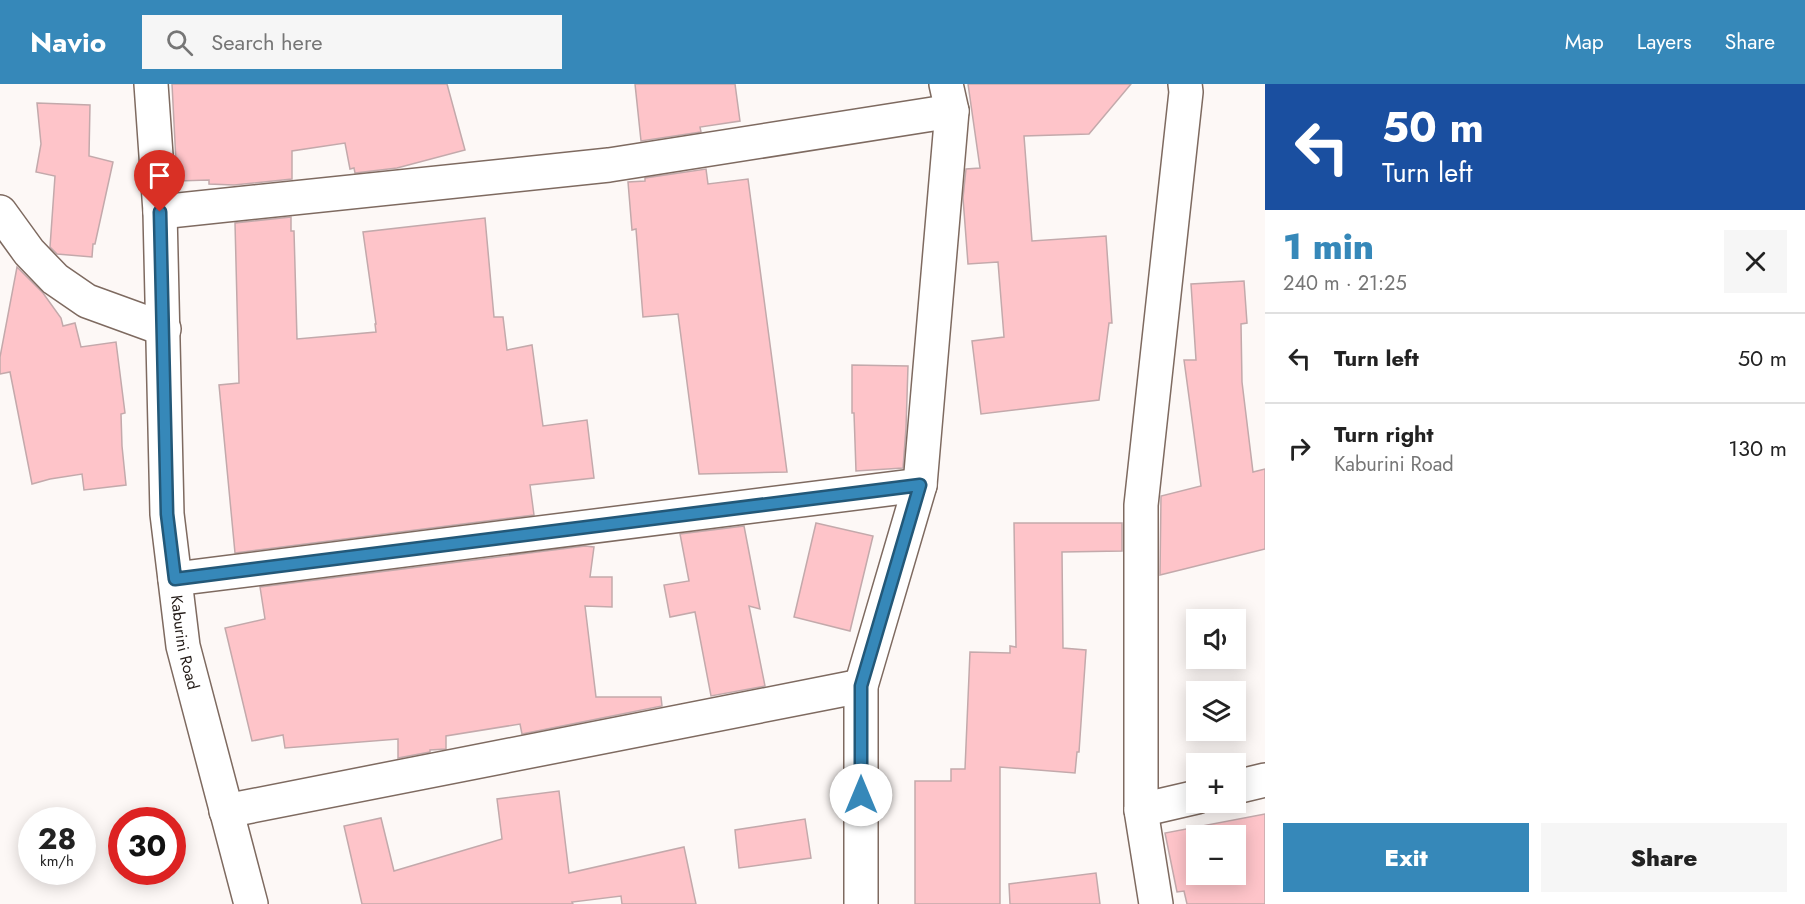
<!DOCTYPE html>
<html lang="en">
<head>
<meta charset="utf-8">
<style>
  :root { --surface:#fff; --page:#f6f6f6; --text:#222; --muted:#767676; --line:#e0e0e0; --accent:#3688b9 }
  body { margin:0; font-family:Jost,sans-serif; background:var(--page); color:var(--text); height:100vh; display:flex; flex-direction:column; font-size:22px; white-space:nowrap }
  * { box-sizing:border-box; margin:0 }
  p { font-size:20px; color:var(--muted) }
  .icon { flex:none; width:33px; height:33px; fill:none; stroke:currentColor; stroke-width:2; stroke-linecap:round; stroke-linejoin:round }
  .map { position:relative; flex:1; overflow:hidden }
  .drawer { display:flex; flex-direction:column; background:var(--surface); width:540px }
  .drawer>* { flex:none }
  .hud { background:#1a4fa0; color:#fff; overflow:hidden }
  .fabs { position:absolute; left:1186px; top:525px; display:grid; gap:12px }
  .fabs a { display:grid; place-items:center; width:60px; height:60px; border-radius:0px; background:var(--surface); box-shadow:0 3px 15px #0003; font-size:30px }
  .speed { position:absolute; left:18px; top:723px; display:flex; gap:12px; font-size:30px; font-weight:700; text-align:center }
  .speed>* { display:grid; place-content:center; width:78px; height:78px; border-radius:50%; background:var(--surface); box-shadow:0 3px 15px #0003; line-height:1 }
  .speed small { font-size:15px; font-weight:400 }
  .speed .limit { border:9px solid #d22; background:#fff; color:#111 }
  .pin { position:absolute; display:grid; place-items:center; width:51px; height:51px; color:#fff; margin:-62px -26px; border-radius:50% 50% 50% 0; rotate:-45deg; box-shadow:0 0 6px #0007 }
  .pin .icon { rotate:45deg }
  .me { position:absolute; width:66px; margin:-33px; rotate:0deg; stroke-linejoin:round; filter:drop-shadow(0 0 4px #0008) }
  .turn { display:flex; align-items:center; gap:21px; height:126px; padding:0 18px; font-size:27px }
  .turn .icon { width:78px; height:78px; stroke-width:2.5 }
  .turn b { display:block; font-size:42px; line-height:51px }
  .round { display:grid; place-items:center; flex:none; width:63px; height:63px; border-radius:0px; background:var(--page) }
  .overview { display:flex; align-items:center; justify-content:space-between; height:102px; padding:0 18px }
  h1 { font-size:36px; font-weight:800; line-height:45px; color:var(--accent) }
  .button { display:flex; gap:12px; margin-top:auto; padding:12px 18px }
  .button a { flex:1; height:69px; border-radius:0px; background:var(--accent); color:#fff; font-size:24px; font-weight:800; line-height:69px; text-align:center }
  .button a+a { background:var(--page); color:var(--text) }
  ul { padding:0; list-style:none }
  li { display:flex; align-items:center; gap:18px; height:90px; padding:0 18px; border-top:2px solid var(--line) }
  li div { flex:1 }
  li b { display:block; font-size:22px }
  li em { font-style:normal }
  header { display:flex; align-items:center; gap:36px; box-sizing:border-box; height:84px; padding:0 30px; background:var(--accent); color:#fff }
  header strong { font-size:28px }
  nav { display:flex; gap:33px; margin-inline-start:auto; font-size:21px }
  .search { width:420px; height:54px; background:var(--page); display:flex; align-items:center; gap:15px; box-sizing:border-box; padding:0 21px; border-radius:0px; color:var(--muted); font-size:22px }
  main { display:flex; flex:1; min-height:0 }
  .map>svg:first-child { display:block }
  .building { fill:#fec4c9; stroke:#c3a9ab; stroke-width:1.5; fill-rule:evenodd }
  .lines { fill:none; stroke-linecap:round; stroke-linejoin:round }
  .minor-casing { stroke:#7e6a60; stroke-width:36 }
  .minor { stroke:#fff; stroke-width:33 }
  .route-casing { stroke:#235878; stroke-width:15 }
  .route { stroke:#3688b9; stroke-width:10 }
  .labels { text-anchor:middle; stroke-width:4.5; stroke-linejoin:round; paint-order:stroke }
  .street-label { font-size:16px; fill:#231b17; stroke:#fdf8f6 }
</style>
</head>
<body>
<header>
<strong>Navio</strong>
<div class="search"><svg class="icon" aria-label="search" viewBox="0 0 24 24"><circle cx="10" cy="10" r="6"/><path d="M15 15l6 6"/></svg>Search here</div>
<nav><a>Map</a><a>Layers</a><a>Share</a></nav>
</header>
<main>
<div class="map">
<svg width="1265" height="820" viewBox="0 0 1265 820">
  <rect width="100%" height="100%" fill="#fdf8f6"/>
  <g class="building">
    <path d="M 172,0 L 447,0 L 465,66 L 397,84 L 355,89 L 354,84 L 350,85 L 345,59 L 292,67 L 292,95 L 234,101 L 209,100 L 209,96 L 177,97 Z"/>
    <path d="M 635,0 L 735,0 L 740,37 L 700,43 L 701,48 L 641,57 Z"/>
    <path d="M 968,0 L 1131,0 L 1089,50 L 1024,52 L 1032,157 L 1106,152 L 1112,239 L 1109,239 L 1099,316 L 981,330 L 972,257 L 1004,253 L 998,178 L 968,180 L 963,114 L 966,85 L 980,84 Z"/>
    <path d="M 37,19 L 90,21 L 89,72 L 113,78 L 95,160 L 93,160 L 92,173 L 57,170 L 50,163 L 55,92 L 36,88 L 41,60 Z"/>
    <path d="M 706,85 L 708,100 L 748,95 L 787,388 L 699,390 L 678,230 L 643,233 L 636,145 L 632,146 L 628,98 L 645,97 L 645,94 Z"/>
    <path d="M 291,133 L 291,147 L 294,147 L 297,255 L 376,248 L 375,240 L 376,240 L 363,148 L 485,134 L 494,233 L 503,233 L 507,266 L 532,261 L 543,342 L 587,336 L 594,394 L 530,401 L 534,431 L 235,469 L 219,301 L 239,299 L 235,139 Z"/>
    <path d="M 17,183 L 43,209 L 61,234 L 63,242 L 75,239 L 81,263 L 116,258 L 125,329 L 121,330 L 122,362 L 126,401 L 84,406 L 82,390 L 50,395 L 32,400 L 10,288 L 0,290 L 0,273 Z"/>
    <path d="M 1244,197 L 1247,239 L 1241,240 L 1242,298 L 1253,388 L 1265,385 L 1265,465 L 1160,491 L 1161,412 L 1201,402 L 1184,276 L 1196,276 L 1191,200 Z"/>
    <path d="M 852,281 L 908,282 L 906,344 L 903,384 L 856,387 L 854,329 L 852,329 Z"/>
    <path d="M 816,439 L 873,452 L 850,547 L 794,533 Z"/>
    <path d="M 1014,439 L 1122,439 L 1122,467 L 1062,468 L 1063,564 L 1086,566 L 1079,668 L 1077,668 L 1075,689 L 1000,683 L 1000,820 L 915,820 L 915,697 L 951,697 L 951,685 L 965,685 L 970,568 L 1010,569 L 1010,562 L 1016,563 Z"/>
    <path d="M 744,442 L 760,525 L 749,522 L 765,602 L 711,612 L 695,528 L 670,533 L 664,501 L 689,497 L 680,450 Z"/>
    <path d="M 585,462 L 594,463 L 590,493 L 612,493 L 612,523 L 585,522 L 596,613 L 661,613 L 662,622 L 522,650 L 520,640 L 446,652 L 446,665 L 430,666 L 430,668 L 398,674 L 398,655 L 285,664 L 283,651 L 252,657 L 225,544 L 265,535 L 260,503 Z"/>
    <path d="M 559,707 L 569,789 L 684,763 L 696,820 L 622,820 L 621,812 L 572,818 L 573,820 L 362,820 L 344,742 L 381,734 L 394,787 L 502,755 L 497,715 Z"/>
    <path d="M 1265,730 L 1265,820 L 1187,820 L 1184,807 L 1177,808 L 1165,749 ZM 1197,752 L 1236,752 L 1236,790 L 1197,790 Z"/>
    <path d="M 805,735 L 811,774 L 739,784 L 735,746 Z"/>
    <path d="M 1096,789 L 1100,820 L 1010,820 L 1009,800 Z"/>
  </g>
  <g class="lines">
    <defs>
      <g id="minor">
        <path id="s1" d="M 151,0 L 160,128 L 167,430 L 183,562 L 251,820"/>
        <path d="M 0,128 L 29,168 L 55,195 L 87,217 L 164,245"/>
        <path d="M 160,128 L 609,81 L 952,27"/>
        <path d="M 175,495 L 920,401"/>
        <path d="M 1236,703 L 1265,696"/>
        <path d="M 1141,726 L 1197,713"/>
        <path d="M 226,727 L 861,602"/>
        <path d="M 861,820 L 861,602 L 920,401 L 952,27 L 946,0"/>
        <path d="M 1156,820 L 1141,726 L 1141,421 L 1186,8 L 1185,0"/>
      </g>
    </defs>
    <use href="#minor" class="minor-casing"/>
    <use href="#minor" class="minor"/>
  </g>
  <g class="lines">
    <defs>
      <path id="route" d="M 160,128 L 167,430 L 175,495 L 920,401 L 861,602 L 861,711"/>
    </defs>
    <use href="#route" class="route-casing"/>
    <use href="#route" class="route"/>
  </g>
  <g class="labels">
    <g class="street-label">
      <text dy="6" stroke="none"><textPath href="#s1" startOffset="560">Kaburini Road</textPath></text>
    </g>
  </g>
</svg>
<div class="fabs">
<a><svg class="icon" aria-label="sound" viewBox="0 0 24 24"><path d="M4 9h4l5-4v14l-5-4H4zM17 9q2 3 0 6"/></svg></a>
<a><svg class="icon" aria-label="layers" viewBox="0 0 24 24"><path d="M12 4l9 5-9 5-9-5zM3 14l9 5 9-5"/></svg></a>
<a>+</a>
<a>−</a>
</div>
<div class="speed"><div>28<small>km/h</small></div><div class="limit">30</div></div>
<div class="pin" style="left:160px;top:128px;background:#d93025"><svg class="icon" aria-label="arrive" viewBox="0 0 24 24"><path d="M6 21V4h12l-3 4 3 4H6"/></svg></div>
<svg class="me" style="left:861px;top:711px" viewBox="-20 -20 40 40"><circle r="19" fill="#fff"/><path d="M0-13L10 11 0 6-10 11z" fill="#3688b9"/></svg>
</div>
<section class="drawer">
<div class="hud">
<div class="turn"><svg class="icon" aria-label="left" viewBox="0 0 24 24"><path d="M17 20v-9H6M10 6l-5 5 5 5"/></svg><div><b>50 m</b>Turn left</div></div>
</div>
<div class="overview"><div><h1>1 min</h1><p>240 m · 21:25</p></div><a class="round"><svg class="icon" aria-label="close" viewBox="0 0 24 24"><path d="M6 6l12 12M18 6L6 18"/></svg></a></div>
<ul>
<li><svg class="icon" aria-label="left" viewBox="0 0 24 24"><path d="M17 20v-9H6M10 6l-5 5 5 5"/></svg><div><b>Turn left</b></div><em>50 m</em></li>
<li><svg class="icon" aria-label="right" viewBox="0 0 24 24"><path d="M7 20v-9h11M14 6l5 5-5 5"/></svg><div><b>Turn right</b><p>Kaburini Road</p></div><em>130 m</em></li>
</ul>
<div class="button"><a>Exit</a><a>Share</a></div>
</section>
</main>
</body>
</html>
